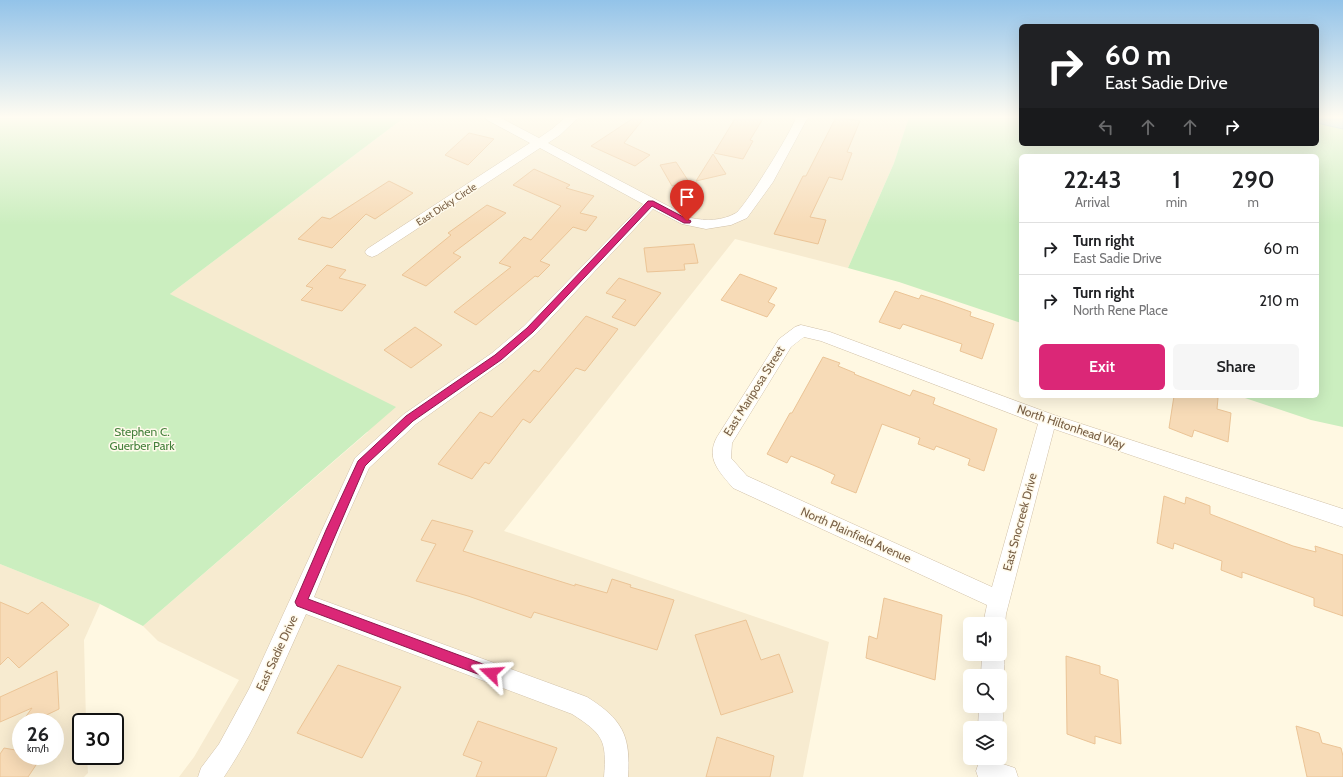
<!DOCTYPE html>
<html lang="en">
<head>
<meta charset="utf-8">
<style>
  :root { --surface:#fff; --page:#f6f6f6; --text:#202124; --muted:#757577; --line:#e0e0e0; --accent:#db2777 }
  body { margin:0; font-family:Cabin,sans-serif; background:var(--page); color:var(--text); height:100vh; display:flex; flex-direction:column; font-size:15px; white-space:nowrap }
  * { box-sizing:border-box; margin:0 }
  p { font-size:13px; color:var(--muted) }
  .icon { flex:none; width:22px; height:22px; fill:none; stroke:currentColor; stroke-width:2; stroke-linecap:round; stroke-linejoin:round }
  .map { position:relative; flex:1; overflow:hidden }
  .sheet { position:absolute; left:1019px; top:154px; width:300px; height:244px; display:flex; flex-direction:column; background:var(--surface); border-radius:6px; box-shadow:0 4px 16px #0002 }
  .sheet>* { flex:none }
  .guide { position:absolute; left:1019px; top:24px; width:300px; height:122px; border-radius:6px; box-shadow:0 4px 16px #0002; background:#202124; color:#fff; overflow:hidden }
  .fabs { position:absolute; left:963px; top:617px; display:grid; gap:8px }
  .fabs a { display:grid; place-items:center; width:44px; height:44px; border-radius:6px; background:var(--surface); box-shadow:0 4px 16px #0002; font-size:20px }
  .speed { position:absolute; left:12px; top:713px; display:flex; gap:8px; font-size:20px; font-weight:700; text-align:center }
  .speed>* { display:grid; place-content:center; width:52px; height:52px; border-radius:50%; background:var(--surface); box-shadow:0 4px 16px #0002; line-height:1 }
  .speed small { font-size:10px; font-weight:400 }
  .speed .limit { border:2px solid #111; border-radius:6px; background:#fff; color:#111 }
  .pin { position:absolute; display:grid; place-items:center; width:34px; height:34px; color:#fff; margin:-41px -17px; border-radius:50% 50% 50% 0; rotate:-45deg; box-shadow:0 0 4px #0007 }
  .pin .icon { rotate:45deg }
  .me { position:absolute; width:44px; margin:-22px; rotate:290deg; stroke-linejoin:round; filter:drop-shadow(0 0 3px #0008) }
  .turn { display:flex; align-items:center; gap:14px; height:84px; padding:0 20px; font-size:18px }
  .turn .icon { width:52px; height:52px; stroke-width:2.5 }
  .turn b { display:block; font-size:28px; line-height:34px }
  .lanes { display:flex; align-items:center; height:38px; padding:0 20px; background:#0003; justify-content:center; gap:20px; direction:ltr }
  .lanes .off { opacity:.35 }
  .eta { display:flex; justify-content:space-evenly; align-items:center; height:68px; text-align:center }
  .eta b { font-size:24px; font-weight:600; line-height:28px }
  .primary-button { display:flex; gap:8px; margin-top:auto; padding:8px 20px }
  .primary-button a { flex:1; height:46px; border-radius:6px; background:var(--accent); color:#fff; font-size:16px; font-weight:600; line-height:46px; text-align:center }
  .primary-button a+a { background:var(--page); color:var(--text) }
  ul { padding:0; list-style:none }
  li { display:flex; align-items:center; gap:12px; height:52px; padding:0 20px; border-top:1px solid var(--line) }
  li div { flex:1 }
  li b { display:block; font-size:15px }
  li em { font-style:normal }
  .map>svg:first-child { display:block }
  .residential { fill:#f7ebd0; fill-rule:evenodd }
  .green { fill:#cbeebf }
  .water { fill:#b5daea; stroke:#9ac8dd }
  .building { fill:#f7dbb7; stroke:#ebc496 }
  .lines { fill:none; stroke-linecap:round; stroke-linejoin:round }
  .minor-casing { stroke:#d1c1a8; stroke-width:1 }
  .minor { fill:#fff; fill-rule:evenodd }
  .route { fill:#db2777; stroke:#8e194d }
  .labels { text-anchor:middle; stroke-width:3; stroke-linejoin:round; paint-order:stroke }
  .far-street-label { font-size:10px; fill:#796046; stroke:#fffaeb }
  .street-label { font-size:12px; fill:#796046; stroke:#fffaeb }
  .park-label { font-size:12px; fill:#45813c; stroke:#fffaeb }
</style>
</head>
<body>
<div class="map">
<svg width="1343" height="777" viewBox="0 0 1343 777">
  <rect width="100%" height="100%" fill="#fff8e2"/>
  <g class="residential">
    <path d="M 405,117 L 909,117 L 894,163 L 848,268 L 735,239 L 504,531 L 829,642 L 803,777 L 179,777 L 194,757 L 239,680 L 158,641 L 143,626 L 368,432 L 170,294 Z"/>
    <path d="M 0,564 L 100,604 L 84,640 L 86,722 L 81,722 L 81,756 L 87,756 L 88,773 L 84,777 L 0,777 ZM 21,722 L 55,722 L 55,756 L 21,756 Z"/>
  </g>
  <g class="green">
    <path d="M 0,117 L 405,117 L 170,294 L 396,407 L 143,626 L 100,604 L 0,564 Z"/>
    <path d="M 909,117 L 1021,117 L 1021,144 L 1317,144 L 1317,117 L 1343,117 L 1343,427 L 1311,420 L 1239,396 L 1317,396 L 1317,156 L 1021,156 L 1021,323 L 899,282 L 848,268 L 894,163 Z"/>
  </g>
  <path class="water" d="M 1317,117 L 1343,117 L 1343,129 L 1317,123 Z"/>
  <g class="building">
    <path d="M 635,117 L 645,117 L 624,143 L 650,155 L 635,166 L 591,146 Z"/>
    <path d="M 736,117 L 764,117 L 750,140 L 753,141 L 743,159 L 714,153 Z"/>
    <path d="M 836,117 L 860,121 L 847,152 L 852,153 L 842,180 L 829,177 L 810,217 L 826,220 L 818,244 L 774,234 L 803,176 L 806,176 Z"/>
    <path d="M 469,133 L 494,139 L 468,165 L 445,155 Z"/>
    <path d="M 713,154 L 726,174 L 696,181 Z"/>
    <path d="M 676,162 L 689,182 L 672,186 L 660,165 Z"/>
    <path d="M 534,169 L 570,185 L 566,188 L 594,196 L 580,213 L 597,217 L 586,231 L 573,227 L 540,261 L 550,265 L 538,277 L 535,276 L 476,325 L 454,312 L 511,267 L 499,263 L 524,237 L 531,240 L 561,206 L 513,185 Z"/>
    <path d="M 389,181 L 413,193 L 375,219 L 366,214 L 332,248 L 298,239 L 322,217 L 330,219 Z"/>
    <path d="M 487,205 L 506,213 L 453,253 L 461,257 L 426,286 L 402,275 L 451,235 L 448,233 Z"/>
    <path d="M 694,244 L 698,263 L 684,264 L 685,270 L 647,272 L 644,248 Z"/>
    <path d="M 327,265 L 346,270 L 339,278 L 366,285 L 342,311 L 301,300 L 313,288 L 306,286 Z"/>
    <path d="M 740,274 L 777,288 L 768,302 L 775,305 L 767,317 L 721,300 Z"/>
    <path d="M 619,278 L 661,293 L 635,326 L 612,317 L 626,300 L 606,293 Z"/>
    <path d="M 895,291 L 919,299 L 921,295 L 940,301 L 971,312 L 970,316 L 994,324 L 982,359 L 960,351 L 962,344 L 903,324 L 900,329 L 879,322 Z"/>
    <path d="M 586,316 L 618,329 L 585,371 L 576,368 L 530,423 L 523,419 L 489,464 L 485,462 L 472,479 L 438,464 L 480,412 L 492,417 L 534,370 L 539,372 Z"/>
    <path d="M 415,327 L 442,345 L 411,368 L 384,350 Z"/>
    <path d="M 823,357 L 840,363 L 838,366 L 855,373 L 854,374 L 910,396 L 913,390 L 935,398 L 933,404 L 997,429 L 984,471 L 968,465 L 970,459 L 936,446 L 934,450 L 918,444 L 920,438 L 882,424 L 856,493 L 831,483 L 835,475 L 820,468 L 791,456 L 787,463 L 767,454 L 790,413 L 792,413 Z"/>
    <path d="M 1174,396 L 1211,396 L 1218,398 L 1217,409 L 1231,413 L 1228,442 L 1194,430 L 1192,437 L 1169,428 Z"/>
    <path d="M 1164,496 L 1185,504 L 1186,497 L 1210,506 L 1210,514 L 1293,546 L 1316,552 L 1315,546 L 1343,555 L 1343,616 L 1314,606 L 1314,598 L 1242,572 L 1242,578 L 1221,570 L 1222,561 L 1174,543 L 1173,549 L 1157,543 Z"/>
    <path d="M 432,520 L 473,531 L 463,551 L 575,586 L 575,584 L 607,593 L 612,579 L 631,585 L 630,587 L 674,600 L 657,650 L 534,612 L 531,618 L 468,596 L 416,581 L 436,544 L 421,540 Z"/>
    <path d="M 884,598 L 942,615 L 935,680 L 866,658 L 869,636 L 877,639 Z"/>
    <path d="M 0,602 L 28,614 L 42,602 L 69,625 L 19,668 L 8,657 L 0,665 Z"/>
    <path d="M 746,620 L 761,660 L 779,654 L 793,692 L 721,715 L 695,635 Z"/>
    <path d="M 1066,656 L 1100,666 L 1100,674 L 1118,680 L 1121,744 L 1095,736 L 1095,744 L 1067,734 Z"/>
    <path d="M 338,665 L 401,687 L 362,758 L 297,733 Z"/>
    <path d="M 57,671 L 59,709 L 32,722 L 22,722 L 32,708 L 0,722 L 0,697 Z"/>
    <path d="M 478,721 L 557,748 L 546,777 L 476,777 L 482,762 L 463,755 Z"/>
    <path d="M 1296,726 L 1319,733 L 1322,743 L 1341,748 L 1343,756 L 1343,777 L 1307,777 Z"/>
    <path d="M 717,737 L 774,756 L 770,777 L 706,777 Z"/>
    <path d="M 4,748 L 21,751 L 21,756 L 42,756 L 28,777 L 0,777 L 0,754 Z"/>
  </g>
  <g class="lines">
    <defs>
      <g id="minor">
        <path d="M 485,117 L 499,117 L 539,138 L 552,129 L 566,117 L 579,117 L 560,135 L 548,143 L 691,218 C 706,221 722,221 736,213 C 745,207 794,128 796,117 L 808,117 L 773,182 L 747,218 L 731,225 L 706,229 L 682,224 L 653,209 L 536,334 L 504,361 L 416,424 L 369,468 L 341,530 L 314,597 L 587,697 C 622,719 631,735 628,777 L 604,777 C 607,740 603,734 572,714 L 306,614 C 281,669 258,726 224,777 L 198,777 L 201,768 L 219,744 L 249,689 L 355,458 L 404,414 L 492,353 L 524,326 L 643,204 L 540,148 L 377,255 L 372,257 L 367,255 L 365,252 L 367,249 L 530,143 L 487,120 Z"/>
        <path d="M 801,325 L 830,332 L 1054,415 L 1343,509 L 1343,527 L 1054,429 L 1006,614 L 1005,624 L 1000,632 L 1000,624 L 983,624 L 987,605 L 733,488 C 720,472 705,459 717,437 L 779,339 L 795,327 ZM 804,337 L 821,341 L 1038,424 L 992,587 L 747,476 L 731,458 L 732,443 L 791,347 Z"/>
        <path d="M 1000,646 C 1007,656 1005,673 1000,684 L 1000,676 L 981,676 L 982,654 L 1000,654 Z"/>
        <path d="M 1000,700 C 1004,709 1004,723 1000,732 L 1000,728 L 978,728 L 979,706 L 1000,706 Z"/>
        <path d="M 988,759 L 1015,768 L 1018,777 L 978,777 L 976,771 L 979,762 Z"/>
      </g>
    </defs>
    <use href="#minor" class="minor-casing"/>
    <use href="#minor" class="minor"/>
  </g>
  <linearGradient id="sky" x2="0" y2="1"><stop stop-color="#93c3e9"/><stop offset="0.52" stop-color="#fffcf2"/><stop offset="1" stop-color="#fffcf2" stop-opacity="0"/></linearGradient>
  <rect width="1343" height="225" fill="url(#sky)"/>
  <path class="route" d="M 648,201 L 653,201 L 691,221 L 690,223 L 684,223 L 652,206 L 533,332 L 501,360 L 413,421 L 370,461 L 365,466 L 308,599 L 491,667 L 496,669 L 497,673 L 496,677 L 491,679 L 297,606 L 295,602 L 326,530 L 358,461 L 406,416 L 495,355 L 527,328 Z"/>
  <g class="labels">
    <g class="far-street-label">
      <text transform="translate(446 204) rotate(-33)" y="4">East Dicky Circle</text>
    </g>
    <g class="street-label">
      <text transform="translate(754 391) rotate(-58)" y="4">East Mariposa Street</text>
      <text transform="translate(1071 427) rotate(19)" y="4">North Hiltonhead Way</text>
      <text transform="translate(1020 522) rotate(-75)" y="4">East Snocreek Drive</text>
      <text transform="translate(856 535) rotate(24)" y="4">North Plainfield Avenue</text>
      <text transform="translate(277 653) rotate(-65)" y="4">East Sadie Drive</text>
    </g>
    <g class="park-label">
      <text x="142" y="436">Stephen C.<tspan x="142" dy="14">Guerber Park</tspan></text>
    </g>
  </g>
</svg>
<div class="fabs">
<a><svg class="icon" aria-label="sound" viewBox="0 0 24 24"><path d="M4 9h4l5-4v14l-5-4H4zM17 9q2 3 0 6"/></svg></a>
<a><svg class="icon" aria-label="search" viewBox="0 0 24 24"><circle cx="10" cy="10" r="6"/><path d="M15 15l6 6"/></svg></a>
<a><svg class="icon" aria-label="layers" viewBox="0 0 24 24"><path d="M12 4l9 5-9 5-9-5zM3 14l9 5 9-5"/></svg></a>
</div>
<div class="speed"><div>26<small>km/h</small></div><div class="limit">30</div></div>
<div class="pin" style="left:687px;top:221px;background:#d93025"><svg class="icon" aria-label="arrive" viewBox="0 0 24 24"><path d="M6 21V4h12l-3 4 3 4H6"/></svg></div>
<svg class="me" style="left:491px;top:673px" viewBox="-20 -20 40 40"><path d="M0-17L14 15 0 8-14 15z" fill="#db2777" stroke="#fff" stroke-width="4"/></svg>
<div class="guide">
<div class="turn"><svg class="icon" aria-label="right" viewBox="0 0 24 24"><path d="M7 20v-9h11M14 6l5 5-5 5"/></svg><div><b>60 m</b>East Sadie Drive</div></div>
<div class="lanes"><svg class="icon off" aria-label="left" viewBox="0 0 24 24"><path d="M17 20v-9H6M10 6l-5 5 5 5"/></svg><svg class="icon off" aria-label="ahead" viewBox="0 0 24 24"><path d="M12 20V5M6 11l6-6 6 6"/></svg><svg class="icon off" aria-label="ahead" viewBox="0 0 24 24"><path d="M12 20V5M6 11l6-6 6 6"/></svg><svg class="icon" aria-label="right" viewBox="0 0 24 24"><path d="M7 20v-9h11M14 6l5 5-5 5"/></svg></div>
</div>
<section class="sheet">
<div class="eta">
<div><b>22:43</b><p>Arrival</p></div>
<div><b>1</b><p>min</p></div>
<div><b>290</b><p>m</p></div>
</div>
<ul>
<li><svg class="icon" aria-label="right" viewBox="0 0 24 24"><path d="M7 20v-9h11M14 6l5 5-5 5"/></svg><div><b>Turn right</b><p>East Sadie Drive</p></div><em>60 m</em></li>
<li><svg class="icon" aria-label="right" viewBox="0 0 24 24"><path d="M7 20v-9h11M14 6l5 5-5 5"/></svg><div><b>Turn right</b><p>North Rene Place</p></div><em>210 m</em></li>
</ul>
<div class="primary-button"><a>Exit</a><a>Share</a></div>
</section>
</div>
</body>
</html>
